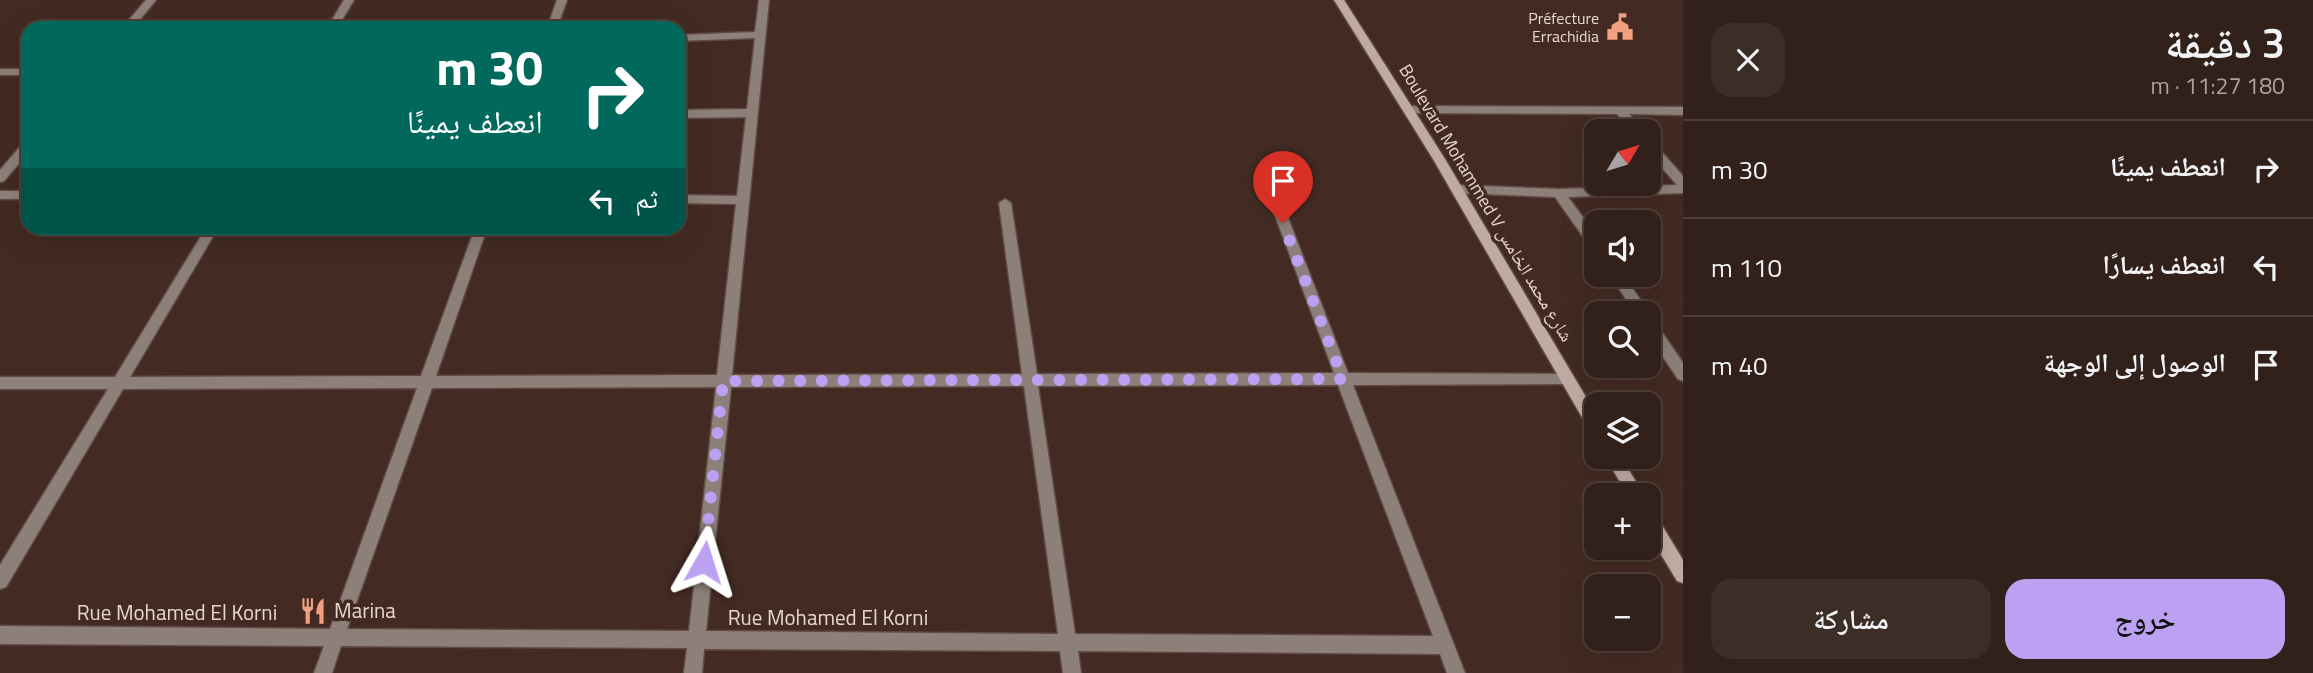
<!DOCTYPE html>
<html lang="ar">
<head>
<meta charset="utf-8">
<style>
  :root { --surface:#32201a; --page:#3d2d27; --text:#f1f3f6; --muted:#a8a3a2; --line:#4d3e39; --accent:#bca0f2 }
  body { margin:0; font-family:"Titillium Web","Noto Naskh Arabic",sans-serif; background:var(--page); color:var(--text); direction:rtl; height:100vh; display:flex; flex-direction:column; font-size:26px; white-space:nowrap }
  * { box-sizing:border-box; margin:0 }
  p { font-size:23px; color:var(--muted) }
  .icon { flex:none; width:38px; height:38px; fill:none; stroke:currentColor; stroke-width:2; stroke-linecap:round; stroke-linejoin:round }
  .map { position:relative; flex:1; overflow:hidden; direction:ltr }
  .drawer { display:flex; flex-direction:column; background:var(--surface); width:630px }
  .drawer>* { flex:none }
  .hud { position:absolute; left:21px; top:21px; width:665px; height:214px; border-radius:21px; box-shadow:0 7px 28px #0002,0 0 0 2px var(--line); direction:rtl; background:#00695c; color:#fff; overflow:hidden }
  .needle { width:46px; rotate:52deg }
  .tools { position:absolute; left:1584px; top:119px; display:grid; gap:14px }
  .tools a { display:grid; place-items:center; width:77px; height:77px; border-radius:14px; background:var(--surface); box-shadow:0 7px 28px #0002,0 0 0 2px var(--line); font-size:35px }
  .pin { position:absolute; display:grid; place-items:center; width:60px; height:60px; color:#fff; margin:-72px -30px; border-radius:50% 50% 50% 0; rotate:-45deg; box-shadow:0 0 7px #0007 }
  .pin .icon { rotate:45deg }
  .me { position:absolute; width:77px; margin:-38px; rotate:6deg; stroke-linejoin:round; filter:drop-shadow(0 0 5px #0008) }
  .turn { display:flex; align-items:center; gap:24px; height:147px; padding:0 28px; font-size:32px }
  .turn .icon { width:91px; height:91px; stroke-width:2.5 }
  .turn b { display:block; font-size:49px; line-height:60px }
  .then { display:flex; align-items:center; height:66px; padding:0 28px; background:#0003; gap:14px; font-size:26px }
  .round { display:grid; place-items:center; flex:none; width:74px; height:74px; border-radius:21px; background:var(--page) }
  .head { display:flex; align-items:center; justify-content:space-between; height:119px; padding:0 28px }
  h1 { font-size:42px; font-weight:600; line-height:52px }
  .button { display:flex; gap:14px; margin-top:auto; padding:14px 28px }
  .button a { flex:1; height:80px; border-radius:21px; background:var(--accent); color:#111; font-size:28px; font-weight:600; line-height:80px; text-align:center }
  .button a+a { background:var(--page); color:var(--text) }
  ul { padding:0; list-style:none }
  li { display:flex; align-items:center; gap:21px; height:98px; padding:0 28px; border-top:2px solid var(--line) }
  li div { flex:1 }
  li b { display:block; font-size:26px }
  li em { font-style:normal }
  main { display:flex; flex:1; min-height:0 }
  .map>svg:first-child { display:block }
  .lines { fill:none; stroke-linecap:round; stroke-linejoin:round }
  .street-casing { stroke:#604a42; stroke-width:3 }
  .secondary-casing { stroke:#604a42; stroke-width:3 }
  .street { fill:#8d807b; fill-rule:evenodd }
  .secondary { fill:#c0aba4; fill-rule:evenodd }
  .route { stroke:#bca0f2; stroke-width:12; stroke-dasharray:0 21.6 }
  .labels { text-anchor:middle; stroke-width:7; stroke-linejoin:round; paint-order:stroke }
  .far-poi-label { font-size:16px; fill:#e6d6d1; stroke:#432b23; text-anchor:end }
  .street-label { font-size:18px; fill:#e6d6d1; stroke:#432b23 }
  .near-poi-label { font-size:21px; fill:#e6d6d1; stroke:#432b23; text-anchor:start }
  .near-street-label { font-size:21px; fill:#e6d6d1; stroke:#432b23 }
</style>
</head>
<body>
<main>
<section class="drawer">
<div class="head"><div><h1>3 دقيقة</h1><p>180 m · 11:27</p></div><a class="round"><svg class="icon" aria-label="close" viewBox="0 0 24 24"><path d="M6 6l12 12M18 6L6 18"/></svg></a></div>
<ul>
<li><svg class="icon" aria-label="right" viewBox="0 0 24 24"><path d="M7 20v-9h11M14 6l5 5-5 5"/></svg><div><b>انعطف يمينًا</b></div><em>30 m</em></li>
<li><svg class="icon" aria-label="left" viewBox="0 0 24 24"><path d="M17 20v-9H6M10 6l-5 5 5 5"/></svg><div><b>انعطف يسارًا</b></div><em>110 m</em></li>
<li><svg class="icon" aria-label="arrive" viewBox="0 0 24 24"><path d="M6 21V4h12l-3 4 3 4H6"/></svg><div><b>الوصول إلى الوجهة</b></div><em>40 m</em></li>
</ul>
<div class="button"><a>خروج</a><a>مشاركة</a></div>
</section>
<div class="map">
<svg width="1683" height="673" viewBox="0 0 1683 673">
  <rect width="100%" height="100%" fill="#432b23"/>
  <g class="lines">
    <defs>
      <g id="street">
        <path d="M 146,0 L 156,0 L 133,28 L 122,28 Z"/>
        <path d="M 344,0 L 354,0 L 337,28 L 327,28 Z"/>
        <path d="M 557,0 L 567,0 L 557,28 L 547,28 Z"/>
        <path d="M 759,0 L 769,0 L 732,375 L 1022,374 L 999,203 L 1005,199 L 1011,203 L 1037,374 L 1334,373 L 1268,197 L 1274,193 L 1280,197 L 1348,373 L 1572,374 L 1574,378 L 1572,382 L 1567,384 L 1353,385 L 1465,673 L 1447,673 L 1440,654 L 1078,651 L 1081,673 L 1063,673 L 1060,651 L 704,649 L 702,673 L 684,673 L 687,648 L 341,646 L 332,673 L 314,673 L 324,646 L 0,644 L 0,626 L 330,629 L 417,388 L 123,389 L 6,587 L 0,589 L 0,565 L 108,389 L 0,389 L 0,377 L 115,377 L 206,228 L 218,228 L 130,377 L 421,376 L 475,228 L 487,228 L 436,376 L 717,375 L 736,204 L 679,203 L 679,195 L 737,196 L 746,117 L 679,118 L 679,110 L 747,109 L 755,38 L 679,41 L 679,35 L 755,32 ZM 1338,385 L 1433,636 L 1075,634 L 1038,386 ZM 1024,386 L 1058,634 L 706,631 L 731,387 ZM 716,387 L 689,631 L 347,629 L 432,388 Z"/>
        <rect x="0" y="69" width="28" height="6"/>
        <path d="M 1412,106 L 1683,107 L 1683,115 L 1629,114 L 1644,131 L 1632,131 L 1617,114 L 1408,113 L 1408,107 Z"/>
        <path d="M 1648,140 L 1652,141 L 1683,176 L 1683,193 L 1568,197 L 1596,235 L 1596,250 L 1591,248 L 1555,197 L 1456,193 L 1450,189 L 1456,185 L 1559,189 L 1677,185 L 1648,152 Z"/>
        <path d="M 28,141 L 28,153 L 4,181 L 0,182 L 0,170 L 24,142 Z"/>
        <rect x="0" y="191" width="28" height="8"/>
        <path d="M 1610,275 L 1623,275 L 1647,309 L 1649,313 L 1648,314 L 1635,313 Z"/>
        <path d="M 1648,318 L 1653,319 L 1683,363 L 1683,381 L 1678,379 L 1648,335 Z"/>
      </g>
      <g id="secondary">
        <path d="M 1334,0 L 1344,0 L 1445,159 L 1596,414 L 1596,434 L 1591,433 L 1433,159 Z"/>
        <path d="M 1605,457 L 1621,457 L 1644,495 L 1628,495 Z"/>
        <path d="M 1648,510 L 1654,512 L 1683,560 L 1683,583 L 1677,581 L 1648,533 Z"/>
      </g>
    </defs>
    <use href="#street" class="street-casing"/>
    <use href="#secondary" class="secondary-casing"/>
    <use href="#street" class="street"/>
    <use href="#secondary" class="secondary"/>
  </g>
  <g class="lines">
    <path class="route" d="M 704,562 L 723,381 L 1343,379 L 1283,223"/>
  </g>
  <defs>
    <symbol id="civic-bare" viewBox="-9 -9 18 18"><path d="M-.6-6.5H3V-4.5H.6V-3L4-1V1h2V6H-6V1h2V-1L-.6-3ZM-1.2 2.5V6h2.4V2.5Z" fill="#f3a081" stroke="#432b23" stroke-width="2.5" paint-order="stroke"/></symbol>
    <symbol id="restaurant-bare" viewBox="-9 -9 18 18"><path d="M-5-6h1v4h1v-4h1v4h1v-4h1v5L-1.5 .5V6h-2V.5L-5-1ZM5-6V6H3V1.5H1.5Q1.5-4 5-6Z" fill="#f3a081" stroke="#432b23" stroke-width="2.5" paint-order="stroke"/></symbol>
  </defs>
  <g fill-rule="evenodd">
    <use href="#civic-bare" x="1601" y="8" width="38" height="38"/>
    <use href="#restaurant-bare" x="294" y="592" width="38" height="38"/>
  </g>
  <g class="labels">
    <g class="far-poi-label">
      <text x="1599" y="24">Préfecture<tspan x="1599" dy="18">Errachidia</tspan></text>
    </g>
    <g class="street-label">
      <text transform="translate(1486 203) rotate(59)" y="6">Boulevard Mohammed V شارع محمد الخامس</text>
    </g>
    <g class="near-poi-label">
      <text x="334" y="618">Marina</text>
    </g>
    <g class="near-street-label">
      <text x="177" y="620">Rue Mohamed El Korni</text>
      <text x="828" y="625">Rue Mohamed El Korni</text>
    </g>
  </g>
</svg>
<div class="tools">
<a><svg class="needle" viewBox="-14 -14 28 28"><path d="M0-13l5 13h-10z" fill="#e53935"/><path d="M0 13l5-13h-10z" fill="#a8a3a2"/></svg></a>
<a><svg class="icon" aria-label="sound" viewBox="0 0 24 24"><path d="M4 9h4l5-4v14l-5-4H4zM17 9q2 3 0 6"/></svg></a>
<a><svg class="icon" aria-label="search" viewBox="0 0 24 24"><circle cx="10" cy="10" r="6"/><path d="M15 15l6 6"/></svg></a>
<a><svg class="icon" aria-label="layers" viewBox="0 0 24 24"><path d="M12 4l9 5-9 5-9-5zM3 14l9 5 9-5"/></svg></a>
<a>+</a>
<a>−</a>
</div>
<div class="pin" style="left:1283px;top:223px;background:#d93025"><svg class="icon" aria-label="arrive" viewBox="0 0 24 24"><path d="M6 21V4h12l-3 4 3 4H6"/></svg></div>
<svg class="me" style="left:704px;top:562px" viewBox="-20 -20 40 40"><path d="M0-17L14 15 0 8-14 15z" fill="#bca0f2" stroke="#fff" stroke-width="4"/></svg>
<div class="hud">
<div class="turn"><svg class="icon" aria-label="right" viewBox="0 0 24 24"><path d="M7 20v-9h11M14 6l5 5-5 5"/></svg><div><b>30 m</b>انعطف يمينًا</div></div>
<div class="then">ثم<svg class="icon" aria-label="left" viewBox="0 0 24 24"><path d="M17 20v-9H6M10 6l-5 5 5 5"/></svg></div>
</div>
</div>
</main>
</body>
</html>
